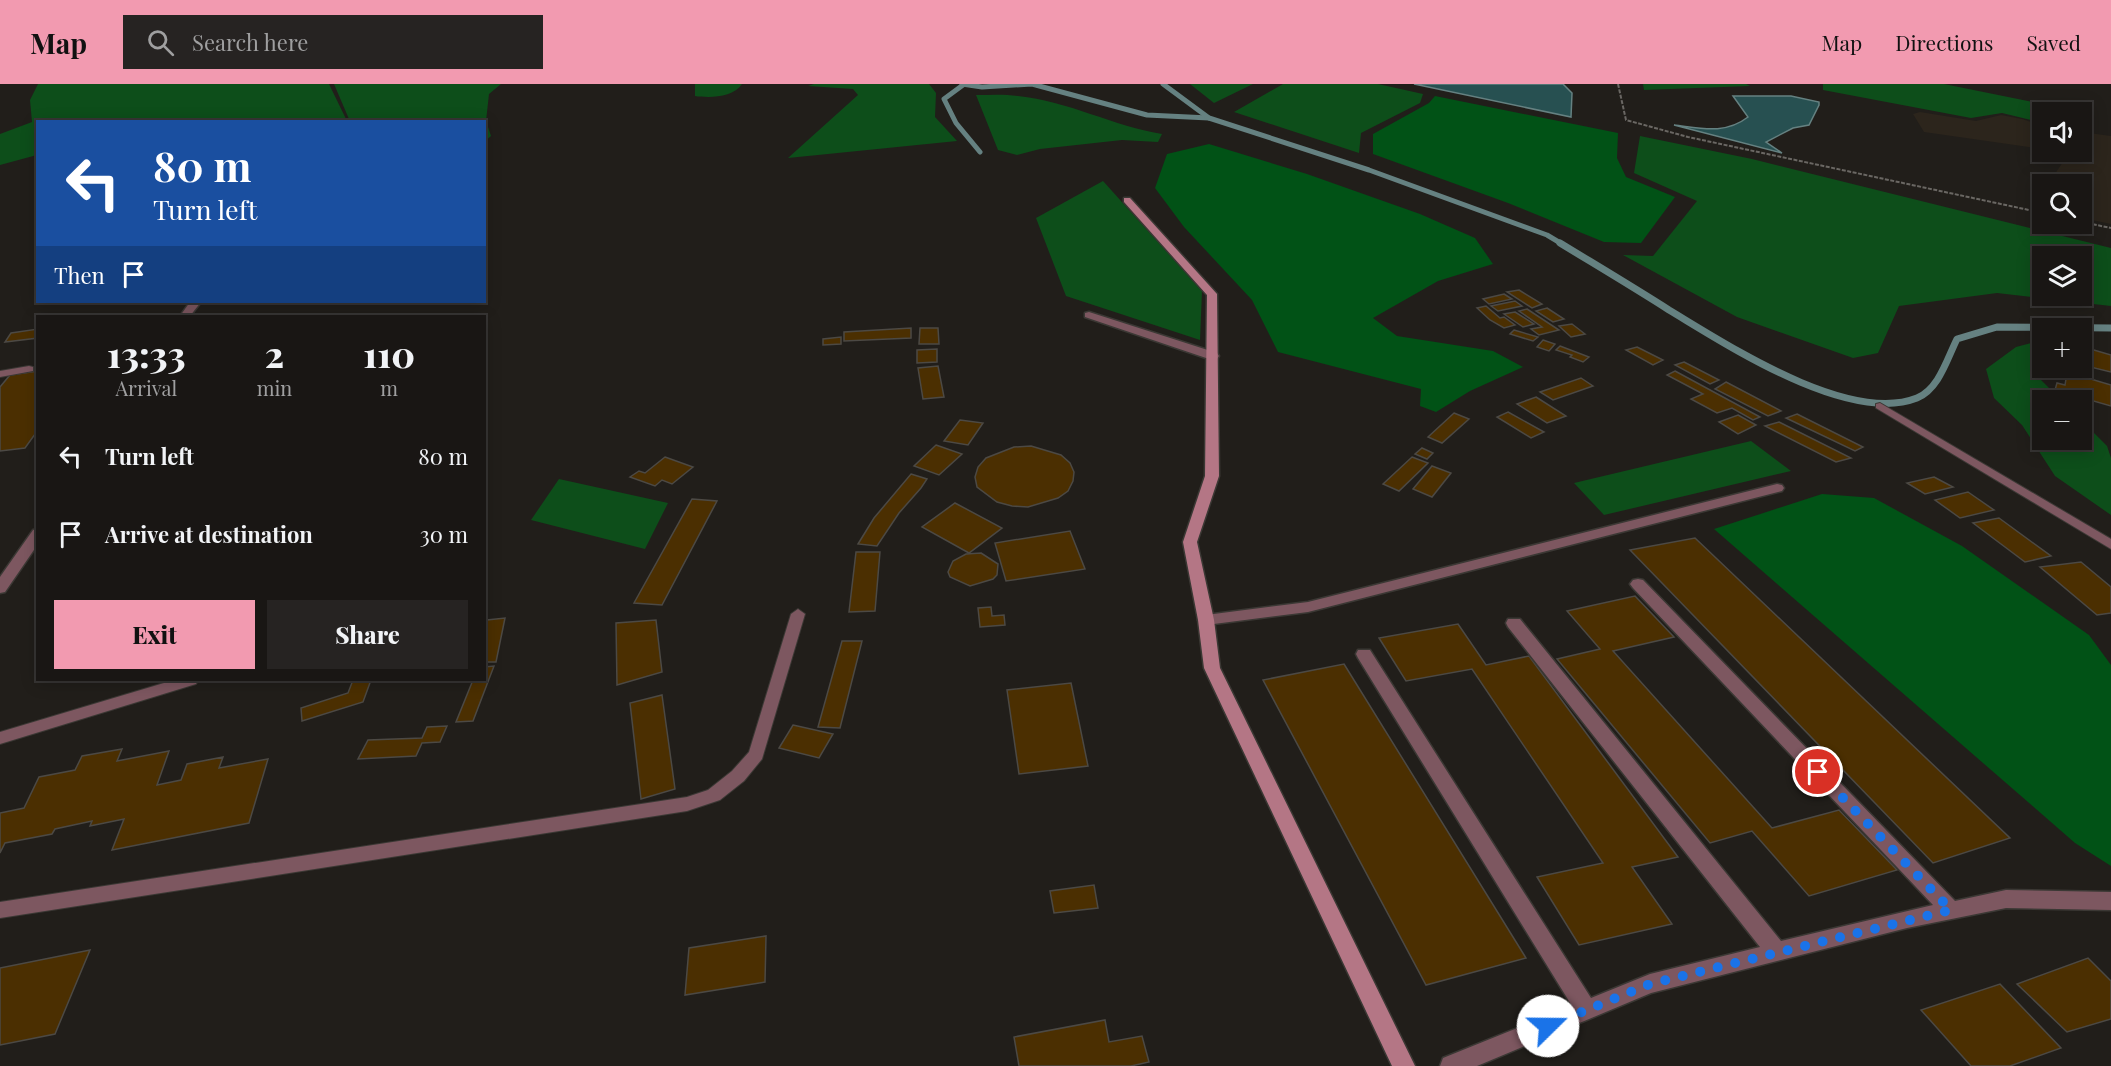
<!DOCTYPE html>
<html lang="en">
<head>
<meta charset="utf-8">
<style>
  :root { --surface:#191614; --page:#262322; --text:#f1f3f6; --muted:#9f9fa0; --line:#373534; --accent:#f29ab0 }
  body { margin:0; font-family:"Playfair Display",serif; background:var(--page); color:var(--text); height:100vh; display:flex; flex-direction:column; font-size:22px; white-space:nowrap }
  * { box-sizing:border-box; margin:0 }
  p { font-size:20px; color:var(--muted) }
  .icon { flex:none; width:33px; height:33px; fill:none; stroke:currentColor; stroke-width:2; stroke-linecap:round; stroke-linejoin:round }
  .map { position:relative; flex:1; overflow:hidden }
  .drawer { position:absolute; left:36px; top:231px; width:450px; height:366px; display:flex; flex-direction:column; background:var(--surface); border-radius:0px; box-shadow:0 3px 15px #0003,0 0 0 2px var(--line) }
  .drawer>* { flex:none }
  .top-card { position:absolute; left:36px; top:36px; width:450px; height:183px; border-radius:0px; box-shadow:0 3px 15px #0003,0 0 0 2px var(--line); background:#1a4fa0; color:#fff; overflow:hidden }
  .tools { position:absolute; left:2032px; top:18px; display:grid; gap:12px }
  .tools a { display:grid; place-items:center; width:60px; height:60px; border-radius:0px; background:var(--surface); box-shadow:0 3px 15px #0003,0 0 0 2px var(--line); font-size:30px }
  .pin { position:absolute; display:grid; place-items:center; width:51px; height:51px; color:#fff; margin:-26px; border:3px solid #fff; border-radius:50%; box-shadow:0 2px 6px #0007 }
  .me { position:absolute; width:66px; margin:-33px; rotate:68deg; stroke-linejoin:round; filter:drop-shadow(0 0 4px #0008) }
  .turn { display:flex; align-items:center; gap:21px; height:126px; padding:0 18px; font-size:27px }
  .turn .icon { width:78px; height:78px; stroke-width:2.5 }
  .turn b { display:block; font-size:42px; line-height:51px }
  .then { display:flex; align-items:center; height:57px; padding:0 18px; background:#0003; gap:12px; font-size:22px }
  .eta { display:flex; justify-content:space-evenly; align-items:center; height:102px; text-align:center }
  .eta b { font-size:36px; font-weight:800; line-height:42px }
  .action { display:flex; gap:12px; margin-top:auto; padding:12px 18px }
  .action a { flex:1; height:69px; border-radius:0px; background:var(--accent); color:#111; font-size:24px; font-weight:800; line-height:69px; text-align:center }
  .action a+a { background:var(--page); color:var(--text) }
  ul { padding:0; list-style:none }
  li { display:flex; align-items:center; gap:18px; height:78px; padding:0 18px }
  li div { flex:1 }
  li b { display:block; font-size:22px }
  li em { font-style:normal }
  header { display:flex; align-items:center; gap:36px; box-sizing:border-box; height:84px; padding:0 30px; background:var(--accent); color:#111 }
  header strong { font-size:28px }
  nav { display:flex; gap:33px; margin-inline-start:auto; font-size:21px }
  .search { width:420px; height:54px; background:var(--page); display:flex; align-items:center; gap:15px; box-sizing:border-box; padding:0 21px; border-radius:0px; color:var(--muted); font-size:22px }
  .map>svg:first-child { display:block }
  .built { fill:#2c251c }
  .green { fill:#0d4e1a; fill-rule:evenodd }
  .forest { fill:#015216 }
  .water { fill:#275051; stroke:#658181; stroke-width:1.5 }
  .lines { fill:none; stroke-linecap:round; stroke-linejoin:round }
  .stream-far1 { stroke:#658181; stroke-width:5 }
  .stream { stroke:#658181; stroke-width:7 }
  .building { fill:#4b2f01; stroke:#4c4944; stroke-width:1.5 }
  .lane-casing { stroke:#3b3834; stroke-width:2 }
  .street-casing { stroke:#3b3834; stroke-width:3 }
  .secondary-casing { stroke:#3b3834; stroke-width:3 }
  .path { stroke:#6a6763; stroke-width:2; stroke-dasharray:4 1.5; stroke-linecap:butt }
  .lane { fill:#7d5760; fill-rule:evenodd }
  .street { fill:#7d5760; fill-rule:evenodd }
  .secondary { fill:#b47685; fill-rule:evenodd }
  .route { stroke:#1a73e8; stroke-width:10; stroke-dasharray:0 18 }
</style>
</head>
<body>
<header>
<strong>Map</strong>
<div class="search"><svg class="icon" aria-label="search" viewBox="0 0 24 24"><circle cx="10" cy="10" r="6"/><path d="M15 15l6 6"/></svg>Search here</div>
<nav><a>Map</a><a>Directions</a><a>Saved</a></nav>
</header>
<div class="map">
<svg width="2111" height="982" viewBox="0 0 2111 982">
  <rect width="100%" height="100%" fill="#211e1a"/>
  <g class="built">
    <path d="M 1920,28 L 1976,37 L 2001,31 L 2022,35 L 2043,42 L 2043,65 L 1924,48 L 1913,30 Z"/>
    <path d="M 2082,48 L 2111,52 L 2111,140 L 2082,134 L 2082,100 L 2048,100 L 2061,81 L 2066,68 L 2063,68 L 2082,68 Z"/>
  </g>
  <g class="green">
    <path d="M 38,0 L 329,0 L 346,35 L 341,38 L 38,38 L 37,71 L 0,81 L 0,50 L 32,38 L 30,16 Z"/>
    <path d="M 334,0 L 501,0 L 489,10 L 486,37 L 491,52 L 485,57 L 484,38 L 345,37 L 349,35 Z"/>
    <path d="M 695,0 L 755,0 L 742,0 C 733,14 709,14 695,12 Z"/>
    <path d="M 814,0 L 929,0 L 936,9 L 935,33 L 957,57 L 788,74 L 858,11 L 853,5 L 808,2 Z"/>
    <path d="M 1190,0 L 1253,0 L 1214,19 Z"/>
    <path d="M 1283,0 L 1378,0 L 1423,10 L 1420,19 L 1361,49 L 1359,69 L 1234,28 Z"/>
    <path d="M 1643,0 L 1746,0 L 1750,2 L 1644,6 Z"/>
    <path d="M 1823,0 L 1944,0 L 2062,24 L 2061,28 L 2043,28 L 2043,39 L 2002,29 L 1971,34 L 1823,6 Z"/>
    <path d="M 976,11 C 989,11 1004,10 1018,12 C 1068,17 1113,42 1162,50 L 1158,58 L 1122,56 L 1040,65 L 1017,71 L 998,66 Z"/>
    <path d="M 1640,52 L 1752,75 L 2111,164 L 2111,222 L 1997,209 L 1899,222 L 1878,269 L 1853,274 L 1737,233 L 1623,171 L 1653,172 L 1697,117 L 1634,89 ZM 2043,172 L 2082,172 L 2082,212 L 2043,212 Z"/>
    <path d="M 1103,97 L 1202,207 L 1200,256 L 1066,212 L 1036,134 Z"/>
    <path d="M 2035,258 L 2043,260 L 2043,283 L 2036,291 L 2061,316 L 2043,316 L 2043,356 L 2082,356 L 2082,337 L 2107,362 L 2111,374 L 2111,431 L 2055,392 L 2022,341 L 1994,314 L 1986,285 L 2016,263 Z"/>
    <path d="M 1751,357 L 1791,387 L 1604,431 L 1574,399 Z"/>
    <path d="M 559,395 L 668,419 L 645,465 L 531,436 Z"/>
  </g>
  <g class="forest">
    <path d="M 1435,12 L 1618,49 L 1617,74 L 1626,93 L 1675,113 L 1641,159 L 1604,158 L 1508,119 L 1373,70 L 1373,50 L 1429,19 Z"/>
    <path d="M 1209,60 L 1307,90 L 1420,130 L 1475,154 L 1493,180 L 1438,197 L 1373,234 L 1397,252 L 1493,267 L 1523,283 L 1470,307 L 1436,328 L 1420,322 L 1421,305 L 1278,268 L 1252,216 L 1184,143 L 1155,104 L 1167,70 Z"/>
    <path d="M 1822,410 L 1874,414 L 1962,462 L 2089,551 L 2111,581 L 2111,782 L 2075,759 L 1714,445 Z"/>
  </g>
  <g class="water">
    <path d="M 1414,0 L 1563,0 L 1572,9 L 1571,33 Z"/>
    <path d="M 1733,12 L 1791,12 L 1819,18 L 1819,21 L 1809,41 L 1793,44 L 1766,58 L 1782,69 L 1674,41 C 1700,44 1725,51 1748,33 Z"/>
  </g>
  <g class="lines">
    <g class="stream-far1">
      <path d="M 962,0 L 982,3 L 1032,0 L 1147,31 L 1209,34"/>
      <path d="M 1163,0 L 1209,34 L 1369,86 L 1547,151 L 1562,160"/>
      <path d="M 963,1 L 944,15 L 956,39 L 980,68"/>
    </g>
    <path class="stream" d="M 1560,159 C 1596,181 1633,203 1669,226 C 1726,260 1848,341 1917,314 C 1939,305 1947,275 1957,255 L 1997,243 L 2111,244"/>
  </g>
  <g class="building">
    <path d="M 1519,206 L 1542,220 L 1532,224 L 1507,208 Z"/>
    <path d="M 1504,210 L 1512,215 L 1489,220 L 1483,215 Z"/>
    <path d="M 1515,217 L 1522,222 L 1498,227 L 1491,222 Z"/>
    <path d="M 1486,222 L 1500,234 L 1504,233 L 1515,241 L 1504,244 L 1490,236 L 1477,224 Z"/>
    <path d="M 1547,224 L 1564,235 L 1553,238 L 1536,227 Z"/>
    <path d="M 1527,225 L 1559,246 L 1539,251 L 1531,245 L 1542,243 L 1519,227 Z"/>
    <path d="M 1515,228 L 1534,240 L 1523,243 L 1504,230 Z"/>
    <path d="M 1572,240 L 1585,250 L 1571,253 L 1559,242 Z"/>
    <path d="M 911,244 L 911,254 L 844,257 L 844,248 Z"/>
    <path d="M 920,244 L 938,244 L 939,260 L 919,260 Z"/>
    <path d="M 38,245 L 38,254 L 5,258 L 11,249 Z"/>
    <path d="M 1514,246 L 1538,253 L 1533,257 L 1510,250 Z"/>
    <path d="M 841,253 L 841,260 L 823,261 L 823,255 Z"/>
    <path d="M 1543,256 L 1555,260 L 1549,267 L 1537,263 Z"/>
    <path d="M 1560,262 L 1589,273 L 1583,278 L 1570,273 L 1572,271 L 1556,266 Z"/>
    <path d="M 1637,263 L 1663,276 L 1653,281 L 1626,266 Z"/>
    <path d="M 2087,264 L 2111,271 L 2111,288 L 2082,281 L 2082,274 L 2087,276 Z"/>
    <path d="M 937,265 L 937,278 L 917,279 L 917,266 Z"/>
    <path d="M 1684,278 L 1719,296 L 1710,300 L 1675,281 Z"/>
    <path d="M 938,282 L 944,313 L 923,315 L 918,284 Z"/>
    <path d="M 2057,285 L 2111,301 L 2111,322 L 2055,306 L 2057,299 L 2065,301 L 2066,295 L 2055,292 Z"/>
    <path d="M 38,287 L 38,346 L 25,364 L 0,367 L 0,303 L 10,291 Z"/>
    <path d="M 1675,287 L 1760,333 L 1753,336 L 1732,324 L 1717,329 L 1691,315 L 1703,310 L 1667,291 Z"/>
    <path d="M 1581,294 L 1593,302 L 1553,316 L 1540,308 Z"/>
    <path d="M 1726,298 L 1781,327 L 1768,332 L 1715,305 Z"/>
    <path d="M 1536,313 L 1566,332 L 1547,339 L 1517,320 Z"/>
    <path d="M 1508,328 L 1544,348 L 1531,354 L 1497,333 Z"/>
    <path d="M 1454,329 L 1469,335 L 1442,359 L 1428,353 Z"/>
    <path d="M 1797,330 L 1863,363 L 1855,367 L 1786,334 Z"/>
    <path d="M 1738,331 L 1756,341 L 1738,350 L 1719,338 Z"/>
    <path d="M 960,336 L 983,339 L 968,361 L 944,357 Z"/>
    <path d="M 1779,338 L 1851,374 L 1836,378 L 1765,342 Z"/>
    <path d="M 936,361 L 962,370 L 939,391 L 914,382 Z"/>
    <path d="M 1031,362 L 1061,371 L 1070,379 L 1074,388 L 1073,397 L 1068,407 L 1058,414 L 1028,423 L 1012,422 L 997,418 L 977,403 L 975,393 L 978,383 L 986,374 L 1014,363 Z"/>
    <path d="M 1422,364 L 1433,369 L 1427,375 L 1415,370 Z"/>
    <path d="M 665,373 L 693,383 L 672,400 L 662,396 L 655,402 L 630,393 L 639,387 L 645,389 Z"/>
    <path d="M 1412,373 L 1428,379 L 1399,407 L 1383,400 Z"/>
    <path d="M 1432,382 L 1451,389 L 1432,413 L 1413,405 Z"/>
    <path d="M 911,390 L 927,395 L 921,404 L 899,429 L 877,462 L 858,460 L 874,434 Z"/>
    <path d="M 1934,393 L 1953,403 L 1925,410 L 1907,399 Z"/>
    <path d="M 1968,408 L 1994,426 L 1960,434 L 1935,416 Z"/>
    <path d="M 692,415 L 717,417 L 662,521 L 634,519 Z"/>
    <path d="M 955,419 L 1002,444 L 969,469 L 922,443 Z"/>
    <path d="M 1999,434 L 2051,472 L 2025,478 L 1973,439 Z"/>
    <path d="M 1070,447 L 1085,485 L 1006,497 L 995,459 Z"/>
    <path d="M 1695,454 L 2010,754 L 1933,779 L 1630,466 Z"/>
    <path d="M 856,468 L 880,468 L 875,527 L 849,528 Z"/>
    <path d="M 981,469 L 998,480 L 997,491 L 993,495 L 970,502 L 950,493 L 948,488 L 953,477 L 966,470 Z"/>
    <path d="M 2081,478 L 2111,503 L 2111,529 L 2097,531 L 2040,483 Z"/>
    <path d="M 1635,512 L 1674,553 L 1613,567 L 1772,744 L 1839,726 L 1897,786 L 1809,812 L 1752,747 L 1710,759 L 1557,575 L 1600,565 L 1567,527 Z"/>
    <path d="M 991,523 L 992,532 L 1004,531 L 1005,541 L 980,543 L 978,524 Z"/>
    <path d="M 505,534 L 496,578 L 484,578 L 487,536 Z"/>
    <path d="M 656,536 L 662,588 L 617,601 L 616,539 Z"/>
    <path d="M 1458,540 L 1486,581 L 1529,572 L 1678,773 L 1632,783 L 1672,840 L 1579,861 L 1537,793 L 1603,779 L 1472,585 L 1406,597 L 1379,554 Z"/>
    <path d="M 842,557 L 862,557 L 840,644 L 818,643 Z"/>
    <path d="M 1344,580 L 1526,874 L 1426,901 L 1263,596 Z"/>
    <path d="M 494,582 L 473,637 L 456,638 L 473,596 L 484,596 L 484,583 Z"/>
    <path d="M 353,596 L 371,596 L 363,618 L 302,637 L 301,624 L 348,609 Z"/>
    <path d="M 1071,599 L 1088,682 L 1019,690 L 1007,606 Z"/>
    <path d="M 662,611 L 675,705 L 641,715 L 630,619 Z"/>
    <path d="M 793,641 L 833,650 L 819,674 L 779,664 Z"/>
    <path d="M 447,642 L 440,658 L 422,659 L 416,672 L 358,675 L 368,656 L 422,654 L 427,643 Z"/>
    <path d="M 122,665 L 117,677 L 169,667 L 157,701 L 181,696 L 187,680 L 223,673 L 219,684 L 268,675 L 249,739 L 112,766 L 124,735 L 90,742 L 92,737 L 55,745 L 52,750 L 5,759 L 0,769 L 0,729 L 24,724 L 39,693 L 75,686 L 82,672 Z"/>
    <path d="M 1094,801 L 1098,824 L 1054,829 L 1050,807 Z"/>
    <path d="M 766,852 L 765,898 L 685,911 L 689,864 Z"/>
    <path d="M 90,866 L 55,950 L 0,961 L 0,884 Z"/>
    <path d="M 2088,874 L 2111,897 L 2111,935 L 2067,948 L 2017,900 Z"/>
    <path d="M 2000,900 L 2061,964 L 2010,982 L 1971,982 L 1921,926 Z"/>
    <path d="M 1105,936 L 1109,958 L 1142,952 L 1149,978 L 1131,982 L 1019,982 L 1014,953 Z"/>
  </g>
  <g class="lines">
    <defs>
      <g id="lane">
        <path d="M 29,282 L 33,283 L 33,287 L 0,293 L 0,287 Z"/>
        <path d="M 1880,319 L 2111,455 L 2111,465 L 1876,324 L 1876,320 Z"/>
        <path d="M 798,525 L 805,530 L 762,675 L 744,697 L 720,716 L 687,727 L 0,834 L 0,818 L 687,713 L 708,706 L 732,687 L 749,668 L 791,530 Z"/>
        <path d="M 174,596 L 198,596 L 196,600 L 0,660 L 0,648 Z"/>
      </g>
      <g id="street">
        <path d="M 190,218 L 201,218 L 190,232 L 180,232 Z"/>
        <path d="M 1089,228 L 1217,269 L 1219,272 L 1217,275 L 1209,275 L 1085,233 L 1085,229 Z"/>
        <path d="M 1777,400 L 1782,401 L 1784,404 L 1782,407 L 1308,528 L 1206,541 L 1198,536 L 1206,531 L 1308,518 Z"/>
        <path d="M 38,445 L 38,460 L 5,508 L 0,509 L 0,493 L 33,446 Z"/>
        <path d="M 1638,495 L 1643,496 L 1955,817 L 2006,806 L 2111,808 L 2111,826 L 2006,824 L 1907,844 L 1651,909 L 1477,982 L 1440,982 L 1443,974 L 1572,922 L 1358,574 L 1356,570 L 1358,566 L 1370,566 L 1591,914 L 1650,890 L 1760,863 L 1508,543 L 1506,539 L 1508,535 L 1520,535 L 1781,857 L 1933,821 L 1633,504 L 1630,500 L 1633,496 Z"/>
      </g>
      <path id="secondary" d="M 1124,114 L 1130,114 L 1217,210 L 1219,392 L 1197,458 L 1214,536 L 1220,584 L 1415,982 L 1392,982 L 1204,584 L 1198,536 L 1183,458 L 1205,392 L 1207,211 L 1124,118 Z"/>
    </defs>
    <use href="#lane" class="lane-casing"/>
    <use href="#street" class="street-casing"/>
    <use href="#secondary" class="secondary-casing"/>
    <g class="path">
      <path d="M 1618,0 L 1626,36 L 1688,53 L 2043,129"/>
      <path d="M 2082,138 L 2111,144"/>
    </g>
    <use href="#lane" class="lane"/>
    <use href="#street" class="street"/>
    <use href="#secondary" class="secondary"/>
  </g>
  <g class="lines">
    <path class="route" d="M 1548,942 L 1650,900 L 1951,826 L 1818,688"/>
  </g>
</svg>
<div class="tools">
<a><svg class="icon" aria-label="sound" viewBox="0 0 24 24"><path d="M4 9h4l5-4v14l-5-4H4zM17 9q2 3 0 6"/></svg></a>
<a><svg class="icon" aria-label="search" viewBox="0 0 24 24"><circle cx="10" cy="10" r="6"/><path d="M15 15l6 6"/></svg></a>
<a><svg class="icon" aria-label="layers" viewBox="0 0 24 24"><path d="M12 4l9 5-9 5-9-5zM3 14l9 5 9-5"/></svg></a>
<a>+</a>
<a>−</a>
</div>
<div class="pin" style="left:1818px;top:688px;background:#d93025"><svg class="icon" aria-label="arrive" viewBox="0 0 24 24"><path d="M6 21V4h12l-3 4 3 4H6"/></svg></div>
<svg class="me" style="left:1548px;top:942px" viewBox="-20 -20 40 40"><circle r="19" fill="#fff"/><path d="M0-13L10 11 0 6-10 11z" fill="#1a73e8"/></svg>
<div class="top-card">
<div class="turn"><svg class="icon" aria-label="left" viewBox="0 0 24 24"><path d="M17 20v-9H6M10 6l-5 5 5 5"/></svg><div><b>80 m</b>Turn left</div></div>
<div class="then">Then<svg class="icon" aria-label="arrive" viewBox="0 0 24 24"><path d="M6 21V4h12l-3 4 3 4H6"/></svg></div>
</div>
<section class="drawer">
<div class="eta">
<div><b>13:33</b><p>Arrival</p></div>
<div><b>2</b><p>min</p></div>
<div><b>110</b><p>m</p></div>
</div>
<ul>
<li><svg class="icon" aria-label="left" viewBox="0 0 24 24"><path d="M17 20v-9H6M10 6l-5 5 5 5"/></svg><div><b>Turn left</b></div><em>80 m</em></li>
<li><svg class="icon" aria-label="arrive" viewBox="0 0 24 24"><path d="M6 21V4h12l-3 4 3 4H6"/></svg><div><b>Arrive at destination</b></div><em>30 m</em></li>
</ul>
<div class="action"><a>Exit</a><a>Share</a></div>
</section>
</div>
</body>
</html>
